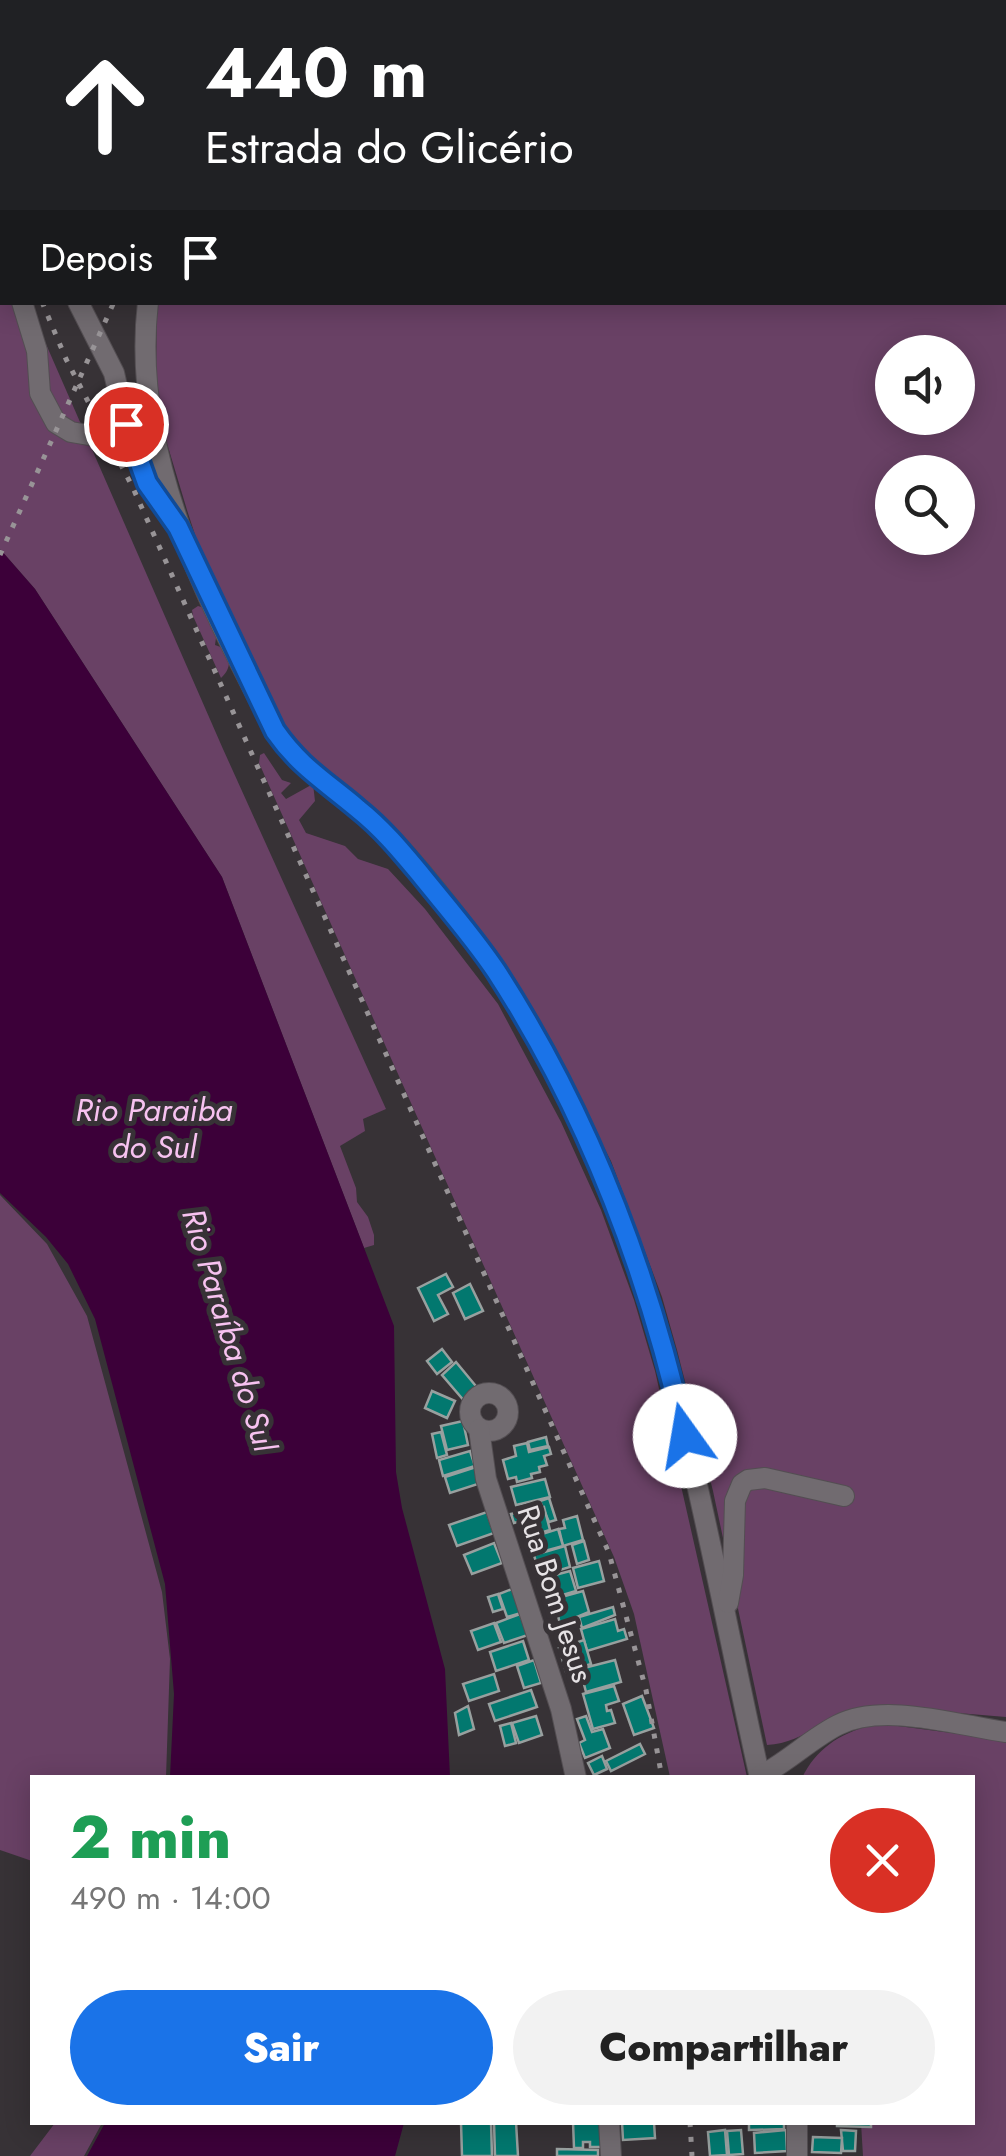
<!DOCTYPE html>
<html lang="pt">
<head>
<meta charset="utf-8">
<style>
  :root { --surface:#fff; --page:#f2f2f2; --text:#222; --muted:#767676; --accent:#1a73e8 }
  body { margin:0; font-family:Jost,sans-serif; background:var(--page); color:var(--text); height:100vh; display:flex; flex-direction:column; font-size:38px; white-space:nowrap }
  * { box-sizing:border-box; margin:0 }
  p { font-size:32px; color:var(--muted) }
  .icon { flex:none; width:55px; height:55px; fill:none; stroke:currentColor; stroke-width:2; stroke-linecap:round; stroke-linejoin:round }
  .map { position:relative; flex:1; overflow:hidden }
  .sheet { position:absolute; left:30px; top:1775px; width:945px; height:350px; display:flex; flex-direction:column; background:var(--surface); border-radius:0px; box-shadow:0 5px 25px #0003 }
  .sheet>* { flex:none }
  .top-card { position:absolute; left:0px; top:0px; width:1008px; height:305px; box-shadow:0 5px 25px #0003; background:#202124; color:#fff; overflow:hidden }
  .controls { position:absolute; left:875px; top:335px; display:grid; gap:20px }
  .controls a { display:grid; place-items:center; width:100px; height:100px; border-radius:50%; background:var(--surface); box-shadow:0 5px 25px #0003; font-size:50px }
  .pin { position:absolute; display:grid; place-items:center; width:85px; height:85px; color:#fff; margin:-42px; border:5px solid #fff; border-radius:50%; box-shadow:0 2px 10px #0007 }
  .me { position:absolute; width:110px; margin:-55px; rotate:347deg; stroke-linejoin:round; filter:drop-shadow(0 0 8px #0008) }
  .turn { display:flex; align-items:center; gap:35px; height:210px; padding:0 40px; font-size:45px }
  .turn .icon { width:130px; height:130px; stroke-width:2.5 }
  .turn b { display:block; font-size:70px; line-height:85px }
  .then { display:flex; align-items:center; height:95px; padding:0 40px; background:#0003; gap:20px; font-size:38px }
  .round { display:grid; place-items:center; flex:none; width:105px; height:105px; border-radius:52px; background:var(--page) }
  .overview { display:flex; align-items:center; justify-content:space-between; height:170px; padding:0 40px }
  h1 { font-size:60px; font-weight:800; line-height:75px; color:#1e9e55 }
  .button { display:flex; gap:20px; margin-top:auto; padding:20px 40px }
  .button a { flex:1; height:115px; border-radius:60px; background:var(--accent); color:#fff; font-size:40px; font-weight:800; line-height:115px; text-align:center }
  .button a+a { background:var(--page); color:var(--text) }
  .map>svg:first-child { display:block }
  .green { fill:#694165; fill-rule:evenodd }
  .water { fill:#3c0039 }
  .building { fill:#02786f; stroke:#98a09f; stroke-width:2.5 }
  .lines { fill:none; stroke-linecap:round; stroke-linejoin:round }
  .minor-casing { stroke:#534e52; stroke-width:22 }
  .minor { stroke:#716b70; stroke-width:20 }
  .rail { stroke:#989497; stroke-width:5; stroke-dasharray:5 10; stroke-linecap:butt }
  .route-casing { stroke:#114b97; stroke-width:25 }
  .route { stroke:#1a73e8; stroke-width:18 }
  .labels { text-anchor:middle; stroke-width:10; stroke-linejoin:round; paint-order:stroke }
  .street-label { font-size:30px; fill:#e6e2e5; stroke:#373236 }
  .water-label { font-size:32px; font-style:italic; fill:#f7c2f0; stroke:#373236 }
</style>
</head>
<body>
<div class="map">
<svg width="1006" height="2156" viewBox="0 0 1006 2156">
  <rect width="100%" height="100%" fill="#373236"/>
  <g class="green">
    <path d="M 355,0 L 1006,0 L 1006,1717 L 874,1706 C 827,1711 808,1743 767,1745 L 713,1491 L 677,1350 L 662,1297 L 611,1161 L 550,1045 L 502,964 L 291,739 L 199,547 L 187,510 L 166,440 L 156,376 L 157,303 L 1005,302 L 1005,2 L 352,2 ZM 892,352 L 958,352 L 958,418 L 892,418 ZM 892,472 L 958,472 L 958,538 L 892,538 Z"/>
    <path d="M 0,180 L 2,302 L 28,303 L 223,749 L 386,1109 L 363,1119 L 365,1131 L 340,1146 L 356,1188 L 357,1202 L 368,1217 L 374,1235 L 374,1245 L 364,1248 L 222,877 L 35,589 L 0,549 Z"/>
    <path d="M 198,606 L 208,609 L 217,631 L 215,645 C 231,649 234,667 221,678 L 193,616 L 192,610 Z"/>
    <path d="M 264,753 L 282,780 L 291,783 L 281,793 L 286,799 L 313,784 L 315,801 L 299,820 L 306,833 L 345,846 L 358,859 L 388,869 L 425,909 L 498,1004 L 561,1122 L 601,1210 L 634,1300 L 655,1371 L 747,1777 L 670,1777 L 634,1614 L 614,1557 L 259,763 L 260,755 Z"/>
    <path d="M 0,1195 L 47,1244 L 87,1316 L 162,1592 L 170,1659 L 166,1777 L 32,1778 L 32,1861 L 0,1850 Z"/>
    <path d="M 869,1726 L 898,1726 L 1006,1740 L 1006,2156 L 863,2156 L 861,2123 L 972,2122 L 972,1778 L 802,1778 C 816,1749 839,1734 869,1726 Z"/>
    <path d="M 55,2123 L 55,2122 L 102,2123 L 84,2156 L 30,2156 Z"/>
  </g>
  <g class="water">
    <path d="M 0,549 L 35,589 L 222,877 L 394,1326 L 396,1472 L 402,1508 L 445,1669 L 450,1777 L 170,1777 L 174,1694 L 165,1584 L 95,1319 L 68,1264 L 46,1237 L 0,1193 Z"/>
    <path d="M 105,2123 L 105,2122 L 404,2123 L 395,2156 L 87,2156 Z"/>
  </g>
  <g class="building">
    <path d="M 446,1274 L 453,1287 L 438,1295 L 448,1314 L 434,1321 L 418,1288 Z"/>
    <path d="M 470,1284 L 483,1311 L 465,1319 L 453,1293 Z"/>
    <path d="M 442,1349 L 452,1362 L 437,1374 L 427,1361 Z"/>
    <path d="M 456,1362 L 480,1391 L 466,1403 L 442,1375 Z"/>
    <path d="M 432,1391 L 455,1401 L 447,1418 L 425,1408 Z"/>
    <path d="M 463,1421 L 468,1445 L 447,1450 L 441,1426 Z"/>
    <path d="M 441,1432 L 447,1455 L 437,1458 L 432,1434 Z"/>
    <path d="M 546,1437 L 548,1446 L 530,1450 L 528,1442 Z"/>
    <path d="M 527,1443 L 529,1452 L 549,1447 L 551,1454 L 544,1456 L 547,1465 L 539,1467 L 540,1472 L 531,1474 L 532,1478 L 517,1482 L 516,1477 L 508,1479 L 503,1460 L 516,1456 L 514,1446 Z"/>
    <path d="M 470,1451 L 475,1466 L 443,1476 L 439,1460 Z"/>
    <path d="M 476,1467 L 481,1483 L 450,1493 L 445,1477 Z"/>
    <path d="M 545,1479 L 550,1497 L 516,1505 L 511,1487 Z"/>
    <path d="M 549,1498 L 556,1520 L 549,1522 L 540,1501 Z"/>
    <path d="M 544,1507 L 550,1530 L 526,1537 L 521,1521 L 514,1523 L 511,1514 Z"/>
    <path d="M 487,1512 L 494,1533 L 457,1546 L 449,1525 Z"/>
    <path d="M 577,1516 L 583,1540 L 563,1546 L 559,1529 L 565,1528 L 563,1520 Z"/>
    <path d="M 558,1529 L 563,1546 L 534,1554 L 529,1538 Z"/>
    <path d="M 584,1541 L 589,1560 L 577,1564 L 572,1545 Z"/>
    <path d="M 494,1543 L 502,1563 L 472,1574 L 464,1555 Z"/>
    <path d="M 565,1546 L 570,1567 L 540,1576 L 534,1555 Z"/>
    <path d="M 599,1561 L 604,1581 L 578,1588 L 573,1568 Z"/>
    <path d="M 570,1571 L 576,1591 L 546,1600 L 540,1579 Z"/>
    <path d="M 512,1589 L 521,1613 L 507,1617 L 499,1594 Z"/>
    <path d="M 583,1591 L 589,1612 L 560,1624 L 554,1599 Z"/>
    <path d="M 498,1594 L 503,1609 L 493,1612 L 488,1597 Z"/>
    <path d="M 613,1607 L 615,1615 L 582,1628 L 579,1617 Z"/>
    <path d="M 520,1614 L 528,1635 L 504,1643 L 496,1623 Z"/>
    <path d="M 615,1619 L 618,1631 L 624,1629 L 627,1639 L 587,1651 L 581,1629 Z"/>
    <path d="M 494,1623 L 501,1642 L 478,1650 L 471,1631 Z"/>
    <path d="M 584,1640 L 591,1664 L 566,1672 L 559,1648 Z"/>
    <path d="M 523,1641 L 529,1660 L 496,1671 L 490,1652 Z"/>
    <path d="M 534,1660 L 541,1683 L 524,1688 L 517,1666 Z"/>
    <path d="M 615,1660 L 621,1682 L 586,1692 L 580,1669 Z"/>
    <path d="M 494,1674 L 499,1691 L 469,1701 L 463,1684 Z"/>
    <path d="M 614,1686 L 619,1701 L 606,1705 L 607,1711 L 611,1710 L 615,1723 L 593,1729 L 583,1694 Z"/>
    <path d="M 531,1690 L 537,1707 L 495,1721 L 489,1704 Z"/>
    <path d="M 642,1696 L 654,1728 L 634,1735 L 623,1704 Z"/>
    <path d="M 468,1706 L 474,1729 L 459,1735 L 455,1713 Z"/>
    <path d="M 536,1716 L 542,1735 L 519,1743 L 512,1723 Z"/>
    <path d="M 586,1716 L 592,1732 L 603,1729 L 610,1748 L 585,1758 L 579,1743 L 585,1740 L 577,1719 Z"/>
    <path d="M 511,1723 L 516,1743 L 505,1746 L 500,1726 Z"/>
    <path d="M 640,1744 L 645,1754 L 611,1771 L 606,1761 Z"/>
    <path d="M 602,1756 L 607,1769 L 594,1775 L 588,1763 Z"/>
    <path d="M 461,2122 L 491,2122 L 492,2156 L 462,2156 Z"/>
    <path d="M 494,2122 L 516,2122 L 518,2156 L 495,2156 Z"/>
    <path d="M 573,2122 L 603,2122 L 604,2147 L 590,2147 L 590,2142 L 583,2142 L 583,2148 L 574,2148 Z"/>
    <path d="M 622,2122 L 654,2122 L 655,2138 L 623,2140 Z"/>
    <path d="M 749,2122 L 784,2122 L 784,2129 L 749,2130 Z"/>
    <path d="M 837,2122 L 871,2122 L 871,2127 L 837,2126 Z"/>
    <path d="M 725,2130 L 727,2155 L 710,2156 L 708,2132 Z"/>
    <path d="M 741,2130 L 743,2154 L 729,2155 L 727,2131 Z"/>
    <path d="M 786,2130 L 787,2151 L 755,2153 L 754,2133 Z"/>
    <path d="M 841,2130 L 856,2131 L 855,2151 L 843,2151 Z"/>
    <path d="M 813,2137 L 842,2138 L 841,2153 L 812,2152 Z"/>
    <path d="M 557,2149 L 598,2150 L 598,2156 L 557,2156 Z"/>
  </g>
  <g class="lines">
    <defs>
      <g id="minor">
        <path d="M 6,2 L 7,0"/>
        <path d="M 106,2 L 106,0"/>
        <path d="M 340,2 L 342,0"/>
        <path d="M 0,26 L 2,17"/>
        <path d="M 0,245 L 2,254"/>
        <path d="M 22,302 L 37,351 L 40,393 L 56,423 L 71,432 L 130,442"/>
        <path d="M 78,302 L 114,373 L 130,442 L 147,483 L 169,513"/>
        <path d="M 148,302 C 130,455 207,600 275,731 C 304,775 348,797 385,833 C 421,868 466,928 495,969 C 659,1209 698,1501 760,1778"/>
        <circle cx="489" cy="1412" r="19"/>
        <path d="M 479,1429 L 486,1479 L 561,1709 L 576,1778"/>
        <path d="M 728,1603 L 733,1575 L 735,1501 L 742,1484 L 748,1480 L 765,1478 L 844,1496"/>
        <path d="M 760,1776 C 788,1762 810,1739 838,1725 C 883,1702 957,1725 1006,1732"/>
        <path d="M 609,2122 L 611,2156"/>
        <path d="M 797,2122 L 797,2156"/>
      </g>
    </defs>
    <use href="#minor" class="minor-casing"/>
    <use href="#minor" class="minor"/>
    <g class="rail">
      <path d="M 54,2 L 55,0"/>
      <path d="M 297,2 L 299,0"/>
      <path d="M 42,302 L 66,359 L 133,488 L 609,1553 L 646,1690 L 662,1778"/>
      <path d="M 0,555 L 114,302"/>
      <path d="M 690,2122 L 692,2156"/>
    </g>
  </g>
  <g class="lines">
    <defs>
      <path id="route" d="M 126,424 L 147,483 L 178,527 L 275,731 C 300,767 325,781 358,809 C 382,828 401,851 421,875 C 446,906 474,938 496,971 C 588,1113 648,1272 685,1436"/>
    </defs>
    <use href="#route" class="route-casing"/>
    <use href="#route" class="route"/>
  </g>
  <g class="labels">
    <g class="street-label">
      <text transform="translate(555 1594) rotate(72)" y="10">Rua Bom Jesus</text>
    </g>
    <g class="water-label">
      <text x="154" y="1121">Rio Paraiba<tspan x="154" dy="37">do Sul</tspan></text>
      <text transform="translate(229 1330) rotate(73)" y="11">Rio Paraíba do Sul</text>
    </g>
  </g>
</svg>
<div class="controls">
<a><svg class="icon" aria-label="sound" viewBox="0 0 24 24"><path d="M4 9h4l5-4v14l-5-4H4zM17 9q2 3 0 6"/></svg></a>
<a><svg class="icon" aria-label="search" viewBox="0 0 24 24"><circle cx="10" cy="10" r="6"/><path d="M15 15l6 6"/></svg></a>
</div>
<div class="pin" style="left:126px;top:424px;background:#d93025"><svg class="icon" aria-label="arrive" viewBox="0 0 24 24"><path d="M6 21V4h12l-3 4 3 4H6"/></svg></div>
<svg class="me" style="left:685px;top:1436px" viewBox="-20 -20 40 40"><circle r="19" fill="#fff"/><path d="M0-13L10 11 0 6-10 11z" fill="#1a73e8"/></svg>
<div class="top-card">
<div class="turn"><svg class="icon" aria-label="ahead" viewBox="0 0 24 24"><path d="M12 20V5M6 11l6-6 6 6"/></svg><div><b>440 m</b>Estrada do Glicério</div></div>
<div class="then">Depois<svg class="icon" aria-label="arrive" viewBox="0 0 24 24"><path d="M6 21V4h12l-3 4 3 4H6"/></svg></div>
</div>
<section class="sheet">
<div class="overview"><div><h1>2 min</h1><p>490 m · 14:00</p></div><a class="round" style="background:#d93025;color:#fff"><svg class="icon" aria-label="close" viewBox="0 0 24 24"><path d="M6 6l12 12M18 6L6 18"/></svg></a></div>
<div class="button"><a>Sair</a><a>Compartilhar</a></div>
</section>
</div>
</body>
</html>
